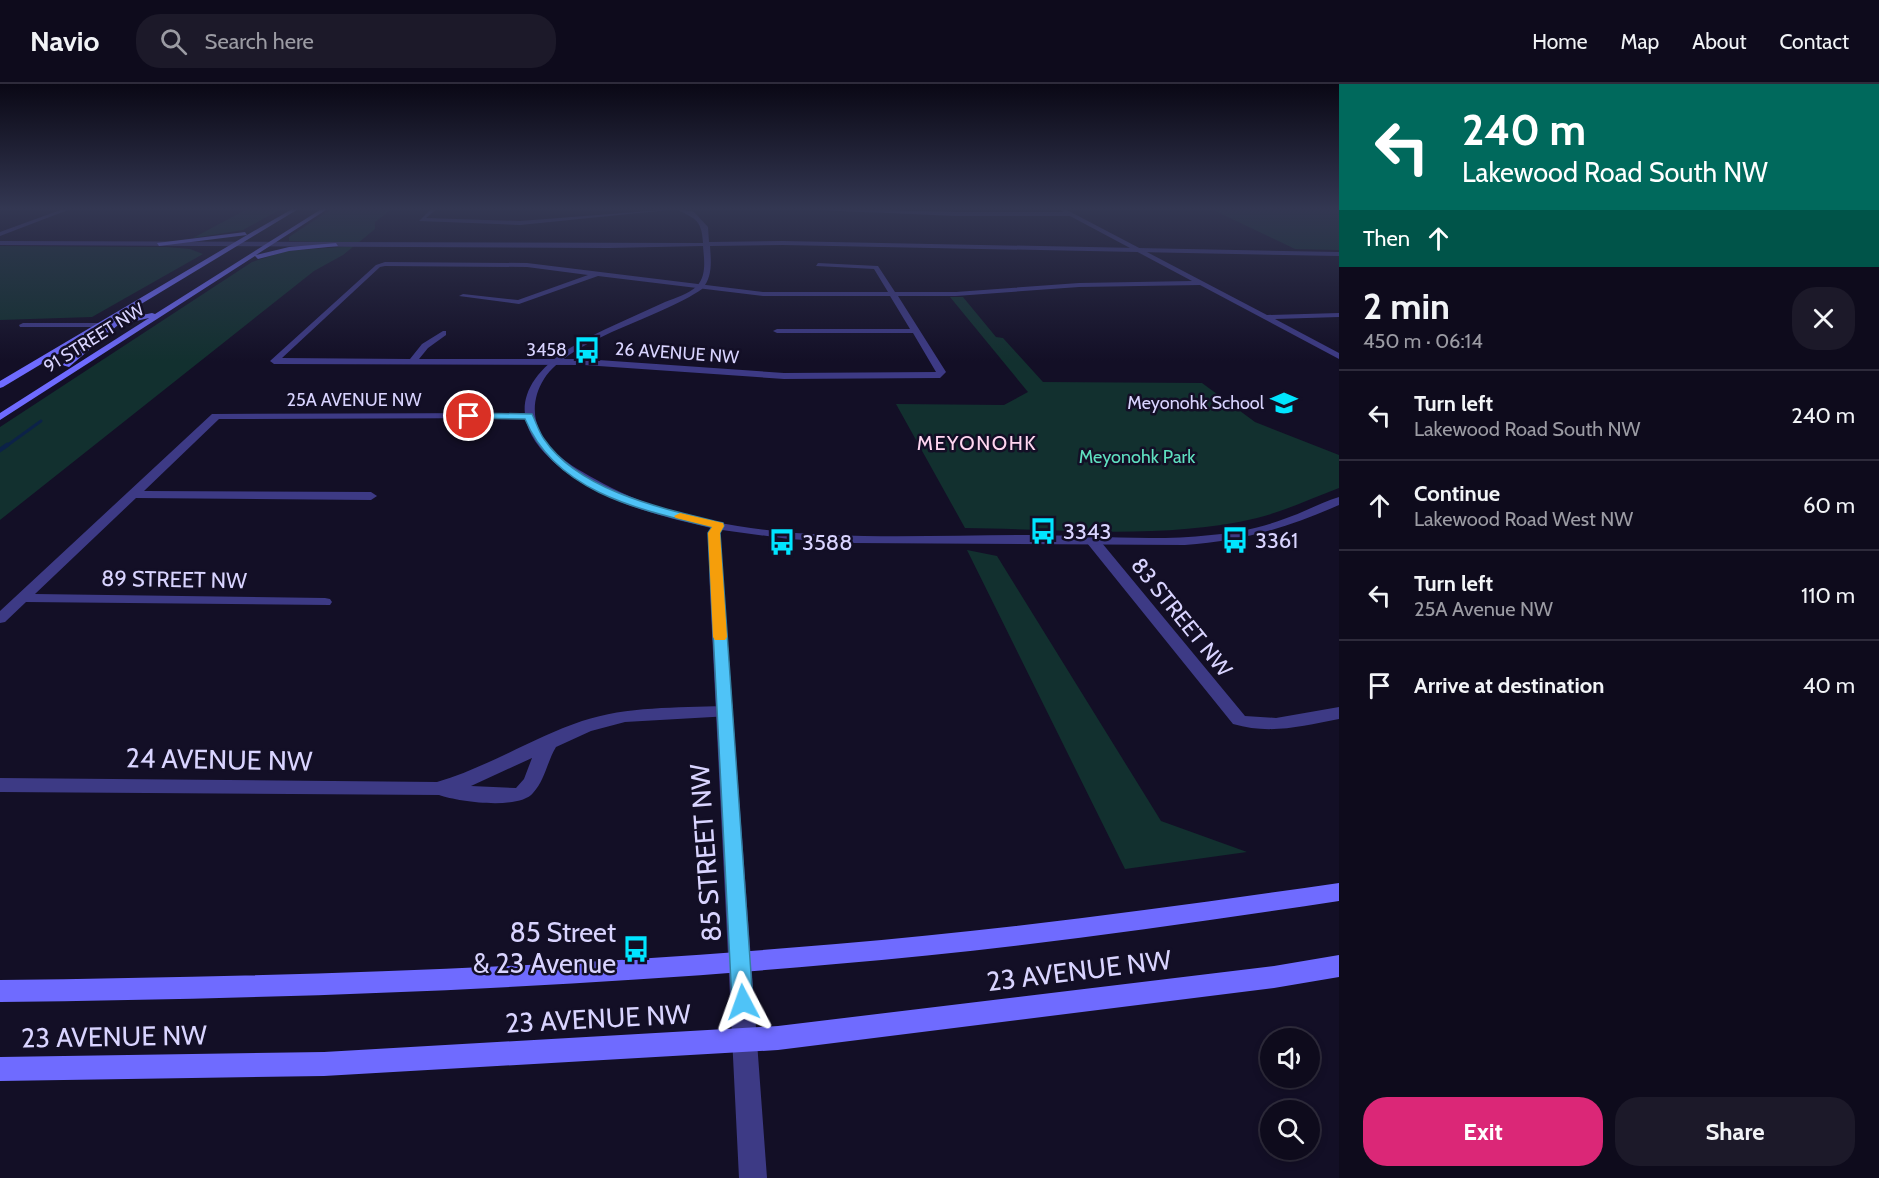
<!DOCTYPE html>
<html lang="en">
<head>
<meta charset="utf-8">
<style>
  :root { --surface:#0e0b1c; --page:#1c1929; --text:#f1f3f6; --muted:#9b9ba3; --line:#2e2b3b; --accent:#db2777 }
  body { margin:0; font-family:Cabin,sans-serif; background:var(--page); color:var(--text); height:100vh; display:flex; flex-direction:column; font-size:22px; white-space:nowrap }
  * { box-sizing:border-box; margin:0 }
  p { font-size:20px; color:var(--muted) }
  .icon { flex:none; width:33px; height:33px; fill:none; stroke:currentColor; stroke-width:2; stroke-linecap:round; stroke-linejoin:round }
  .map { position:relative; flex:1; overflow:hidden }
  .details { display:flex; flex-direction:column; background:var(--surface); width:540px }
  .details>* { flex:none }
  .banner { background:#00695c; color:#fff; overflow:hidden }
  .tools { position:absolute; left:1260px; top:944px; display:grid; gap:12px }
  .tools a { display:grid; place-items:center; width:60px; height:60px; border-radius:50%; background:var(--surface); box-shadow:0 3px 9px #0003,0 0 0 2px var(--line); font-size:30px }
  .pin { position:absolute; display:grid; place-items:center; width:51px; height:51px; color:#fff; margin:-26px; border:3px solid #fff; border-radius:50%; box-shadow:0 2px 6px #0007 }
  .me { position:absolute; width:66px; margin:-33px; rotate:356deg; stroke-linejoin:round; filter:drop-shadow(0 0 4px #0008) }
  .turn { display:flex; align-items:center; gap:21px; height:126px; padding:0 24px; font-size:27px }
  .turn .icon { width:78px; height:78px; stroke-width:2.5 }
  .turn b { display:block; font-size:42px; line-height:51px }
  .then { display:flex; align-items:center; height:57px; padding:0 24px; background:#0003; gap:12px; font-size:22px }
  .round { display:grid; place-items:center; flex:none; width:63px; height:63px; border-radius:24px; background:var(--page) }
  .head { display:flex; align-items:center; justify-content:space-between; height:102px; padding:0 24px }
  h1 { font-size:36px; font-weight:800; line-height:45px }
  .cta { display:flex; gap:12px; margin-top:auto; padding:12px 24px }
  .cta a { flex:1; height:69px; border-radius:24px; background:var(--accent); color:#fff; font-size:24px; font-weight:800; line-height:69px; text-align:center }
  .cta a+a { background:var(--page); color:var(--text) }
  ul { padding:0; list-style:none }
  li { display:flex; align-items:center; gap:18px; height:90px; padding:0 24px; border-top:2px solid var(--line) }
  li div { flex:1 }
  li b { display:block; font-size:22px }
  li em { font-style:normal }
  header { display:flex; align-items:center; gap:36px; box-sizing:border-box; height:84px; padding:0 30px; background:var(--surface); border-bottom:2px solid var(--line) }
  header strong { font-size:28px }
  nav { display:flex; gap:33px; margin-inline-start:auto; font-size:21px }
  .search { width:420px; height:54px; background:var(--page); display:flex; align-items:center; gap:15px; box-sizing:border-box; padding:0 21px; border-radius:24px; color:var(--muted); font-size:22px }
  main { display:flex; flex:1; min-height:0 }
  .map>svg:first-child { display:block }
  .green { fill:#12302f }
  .lines { fill:none; stroke-linecap:round; stroke-linejoin:round }
  .stream-far1 { stroke:#0c2248; stroke-width:3 }
  .stream { stroke:#0c2248; stroke-width:4.5 }
  .minor { fill:#3d3a85; fill-rule:evenodd }
  .tertiary { fill:#3d3a85; fill-rule:evenodd }
  .secondary { fill:#6f6bff; fill-rule:evenodd }
  .route { fill:#4fc3f7; stroke:#337fa1; stroke-width:1.5 }
  .slow { fill:#f59e0b }
  .labels { text-anchor:middle; stroke-width:5; stroke-linejoin:round; paint-order:stroke }
  .far-street-label { font-size:18px; fill:#d9d4ff; stroke:#130f26 }
  .far-poi-label { font-size:18px; fill:#d9d4ff; stroke:#130f26; text-anchor:end }
  .far-park-label { font-size:18px; fill:#5fe0c0; stroke:#130f26 }
  .far-neighbourhood-label { font-size:20px; letter-spacing:1.5px; fill:#ffd6f0; stroke:#130f26 }
  .poi-label { font-size:22px; fill:#d9d4ff; stroke:#130f26; text-anchor:start }
  .street-label { font-size:22px; fill:#d9d4ff; stroke:#130f26 }
  .near-street-label { font-size:27px; fill:#d9d4ff; stroke:#130f26 }
  .near-poi-label { font-size:27px; fill:#d9d4ff; stroke:#130f26; text-anchor:end }
</style>
</head>
<body>
<header>
<strong>Navio</strong>
<div class="search"><svg class="icon" aria-label="search" viewBox="0 0 24 24"><circle cx="10" cy="10" r="6"/><path d="M15 15l6 6"/></svg>Search here</div>
<nav><a>Home</a><a>Map</a><a>About</a><a>Contact</a></nav>
</header>
<main>
<div class="map">
<svg width="1339" height="1094" viewBox="0 0 1339 1094">
  <rect width="100%" height="100%" fill="#130f26"/>
  <g class="green">
    <path d="M 249,124 L 283,124 L 243,146 L 193,154 Z"/>
    <path d="M 333,124 L 393,124 L 375,138 L 375,145 L 358,159 L 289,157 L 289,153 L 295,149 Z"/>
    <path d="M 1209,124 L 1339,124 L 1339,166 L 1295,165 Z"/>
    <path d="M 0,162 L 167,163 L 190,165 L 203,170 L 92,233 L 0,236 Z"/>
    <path d="M 354,162 L 343,171 L 314,187 L 0,436 L 0,343 L 252,178 L 286,167 Z"/>
    <path d="M 950,213 L 963,213 L 996,253 L 1003,254 L 1043,298 L 1202,299 L 1255,338 L 1339,371 L 1339,404 C 1312,414 1285,427 1257,434 C 1166,456 1059,445 965,444 L 896,320 L 1004,321 L 1028,308 Z"/>
    <path d="M 967,466 L 997,472 L 1161,737 L 1247,768 L 1125,785 Z"/>
  </g>
  <g class="lines">
    <path class="stream-far1" d="M 5,363 L 41,337"/>
    <path class="stream" d="M 0,366 L 7,361"/>
    <g class="minor">
      <path d="M 66,124 L 73,124 L 0,152 L 0,148 Z"/>
      <path d="M 432,124 L 438,124 L 426,134 L 520,137 L 688,124 L 520,141 L 419,137 Z"/>
      <path d="M 815,124 L 957,128 L 1064,128 L 1057,124 L 1063,124 L 1267,231 L 1339,229 L 1339,233 L 1275,235 L 1339,269 L 1339,275 L 1200,201 L 1079,203 L 956,212 L 898,212 L 946,288 L 940,294 L 784,295 L 584,281 L 274,280 L 270,277 L 376,181 L 385,178 L 527,179 L 763,208 L 888,208 L 874,185 L 816,182 L 818,179 L 878,182 L 895,208 L 956,208 L 1079,199 L 1192,197 L 1070,132 L 957,132 L 817,126 ZM 385,182 L 527,183 L 588,191 L 518,216 L 463,210 L 459,212 L 519,220 L 598,192 L 763,212 L 890,212 L 910,245 L 777,245 L 773,247 L 777,249 L 913,249 L 936,288 L 784,289 L 584,275 L 419,275 L 428,264 L 446,251 L 446,247 L 443,247 L 422,260 L 410,275 L 282,274 L 380,183 Z"/>
      <path d="M 23,239 L 99,239 L 103,241 L 99,243 L 20,243 L 19,241 Z"/>
      <path d="M 529,329 L 533,330 L 533,334 L 219,335 L 144,407 L 371,408 L 377,412 L 371,416 L 136,414 L 35,510 L 325,514 L 330,515 L 332,518 L 330,521 L 26,518 L 5,538 L 0,539 L 0,527 L 212,330 Z"/>
      <path d="M 1092,452 L 1097,453 L 1245,632 L 1276,634 L 1339,623 L 1339,635 C 1302,642 1270,651 1233,640 L 1087,459 L 1086,456 L 1087,453 Z"/>
      <path d="M 724,622 L 730,624 L 732,628 L 730,632 L 625,638 L 591,647 L 556,663 C 547,678 545,696 533,709 C 519,726 459,718 439,711 L 0,708 L 0,694 L 437,698 C 488,683 532,654 582,637 C 628,622 676,624 724,622 ZM 532,674 L 524,695 L 516,704 L 471,702 Z"/>
    </g>
    <path class="tertiary" d="M 674,124 L 694,128 L 708,143 L 709,158 L 783,157 L 1339,168 L 1339,172 L 783,161 L 710,162 C 711,177 713,193 702,205 C 661,234 571,254 544,295 C 529,319 533,344 551,364 C 564,378 579,386 595,395 C 720,466 888,451 1028,451 C 1089,451 1150,458 1211,451 C 1236,449 1260,444 1284,435 C 1302,429 1320,419 1339,413 L 1339,421 C 1287,444 1242,457 1185,461 L 852,459 L 789,455 L 722,446 L 720,449 L 724,508 L 767,1094 L 739,1094 L 710,508 L 708,449 L 711,444 C 677,436 643,428 611,414 C 540,382 480,321 570,264 C 600,246 633,233 665,218 C 675,214 689,210 697,202 C 707,191 704,175 703,162 L 609,164 L 0,161 L 0,157 L 703,159 C 702,134 693,134 674,124 Z"/>
    <g class="secondary">
      <path d="M 294,124 L 300,124 L 113,237 L 152,229 L 155,230 L 323,124 L 329,124 L 256,171 L 289,163 L 336,159 L 338,162 L 289,167 L 258,175 L 255,172 L 0,336 L 0,329 L 149,234 L 118,241 L 69,283 L 62,281 L 107,243 L 103,243 L 3,303 L 0,304 L 0,297 L 247,151 L 159,162 L 157,159 L 245,148 L 247,151 Z"/>
      <path d="M 1339,799 L 1339,817 C 1172,842 1005,866 836,880 C 558,905 279,915 0,918 L 0,896 C 279,893 558,884 836,860 C 1005,846 1172,823 1339,799 Z"/>
      <path d="M 1339,871 L 1339,893 L 1274,904 L 778,966 L 324,992 L 0,997 L 0,973 L 324,968 L 778,942 L 1274,882 Z"/>
    </g>
  </g>
  <linearGradient id="sky" x2="0" y2="1"><stop stop-color="#0a0815"/><stop offset="0.45" stop-color="#333752"/><stop offset="1" stop-color="#333752" stop-opacity="0"/></linearGradient>
  <rect width="1339" height="277" fill="url(#sky)"/>
  <path class="route" d="M 469,329 L 532,330 C 536,338 539,348 544,355 C 580,408 665,425 723,439 L 724,442 L 720,449 L 753,918 L 750,925 L 743,928 L 735,925 L 732,918 L 708,449 L 712,443 C 641,426 556,409 525,335 L 466,334 L 465,332 Z"/>
  <path class="slow" d="M 680,429 L 723,439 L 724,442 L 720,449 L 727,553 L 725,556 L 715,556 L 713,553 L 708,449 L 712,443 L 676,434 L 674,432 Z"/>
  <defs>
    <symbol id="bus-bare" viewBox="-9 -9 18 18"><path d="M-5-6H5V4H4V6H2V4H-2V6H-4V4H-5ZM-3.5-4V0h7V-4ZM-3.5 1.2v1.5H-2V1.2ZM2 1.2v1.5H3.5V1.2Z" fill="#00e5ff" stroke="#130f26" stroke-width="2.5" paint-order="stroke"/></symbol>
    <symbol id="school-bare" viewBox="-9 -9 18 18"><path d="M0-5L7-2L0 1L-7-2ZM-4 1L0 2.5L4 1V4Q0 6-4 4Z" fill="#00e5ff" stroke="#130f26" stroke-width="2.5" paint-order="stroke"/></symbol>
  </defs>
  <g fill-rule="evenodd">
    <use href="#bus-bare" x="568" y="247" width="38" height="38"/>
    <use href="#school-bare" x="1265" y="300" width="38" height="38"/>
    <use href="#bus-bare" x="1024" y="428" width="38" height="38"/>
    <use href="#bus-bare" x="1216" y="437" width="38" height="38"/>
    <use href="#bus-bare" x="763" y="439" width="38" height="38"/>
    <use href="#bus-bare" x="617" y="846" width="38" height="38"/>
  </g>
  <g class="labels">
    <g class="far-street-label">
      <text transform="translate(94 254) rotate(-32)" y="6">91 STREET NW</text>
      <text transform="translate(677 269) rotate(4)" y="6">26 AVENUE NW</text>
      <text x="354" y="322">25A AVENUE NW</text>
    </g>
    <g class="far-poi-label">
      <text x="567" y="272">3458</text>
      <text x="1264" y="325">Meyonohk School</text>
    </g>
    <g class="far-park-label">
      <text x="1137" y="379">Meyonohk Park</text>
    </g>
    <g class="far-neighbourhood-label">
      <text x="977" y="366">MEYONOHK</text>
    </g>
    <g class="poi-label">
      <text x="1063" y="455">3343</text>
      <text x="1255" y="464">3361</text>
      <text x="802" y="466">3588</text>
    </g>
    <g class="street-label">
      <text transform="translate(174 495) rotate(1)" y="8">89 STREET NW</text>
      <text transform="translate(1182 533) rotate(51)" y="8">83 STREET NW</text>
    </g>
    <g class="near-street-label">
      <text transform="translate(219 676) rotate(1)" y="9">24 AVENUE NW</text>
      <text transform="translate(706 769) rotate(-94)" y="9">85 STREET NW</text>
      <text transform="translate(1079 887) rotate(-7)" y="9">23 AVENUE NW</text>
      <text transform="translate(598 935) rotate(-3)" y="9">23 AVENUE NW</text>
      <text transform="translate(114 953) rotate(-1)" y="9">23 AVENUE NW</text>
    </g>
    <g class="near-poi-label">
      <text x="616" y="858">85 Street<tspan x="616" dy="31">&amp; 23 Avenue</tspan></text>
    </g>
  </g>
</svg>
<div class="tools">
<a><svg class="icon" aria-label="sound" viewBox="0 0 24 24"><path d="M4 9h4l5-4v14l-5-4H4zM17 9q2 3 0 6"/></svg></a>
<a><svg class="icon" aria-label="search" viewBox="0 0 24 24"><circle cx="10" cy="10" r="6"/><path d="M15 15l6 6"/></svg></a>
</div>
<div class="pin" style="left:469px;top:332px;background:#d93025"><svg class="icon" aria-label="arrive" viewBox="0 0 24 24"><path d="M6 21V4h12l-3 4 3 4H6"/></svg></div>
<svg class="me" style="left:743px;top:918px" viewBox="-20 -20 40 40"><path d="M0-17L14 15 0 8-14 15z" fill="#4fc3f7" stroke="#fff" stroke-width="4"/></svg>
</div>
<section class="details">
<div class="banner">
<div class="turn"><svg class="icon" aria-label="left" viewBox="0 0 24 24"><path d="M17 20v-9H6M10 6l-5 5 5 5"/></svg><div><b>240 m</b>Lakewood Road South NW</div></div>
<div class="then">Then<svg class="icon" aria-label="ahead" viewBox="0 0 24 24"><path d="M12 20V5M6 11l6-6 6 6"/></svg></div>
</div>
<div class="head"><div><h1>2 min</h1><p>450 m · 06:14</p></div><a class="round"><svg class="icon" aria-label="close" viewBox="0 0 24 24"><path d="M6 6l12 12M18 6L6 18"/></svg></a></div>
<ul>
<li><svg class="icon" aria-label="left" viewBox="0 0 24 24"><path d="M17 20v-9H6M10 6l-5 5 5 5"/></svg><div><b>Turn left</b><p>Lakewood Road South NW</p></div><em>240 m</em></li>
<li><svg class="icon" aria-label="ahead" viewBox="0 0 24 24"><path d="M12 20V5M6 11l6-6 6 6"/></svg><div><b>Continue</b><p>Lakewood Road West NW</p></div><em>60 m</em></li>
<li><svg class="icon" aria-label="left" viewBox="0 0 24 24"><path d="M17 20v-9H6M10 6l-5 5 5 5"/></svg><div><b>Turn left</b><p>25A Avenue NW</p></div><em>110 m</em></li>
<li><svg class="icon" aria-label="arrive" viewBox="0 0 24 24"><path d="M6 21V4h12l-3 4 3 4H6"/></svg><div><b>Arrive at destination</b></div><em>40 m</em></li>
</ul>
<div class="cta"><a>Exit</a><a>Share</a></div>
</section>
</main>
</body>
</html>
